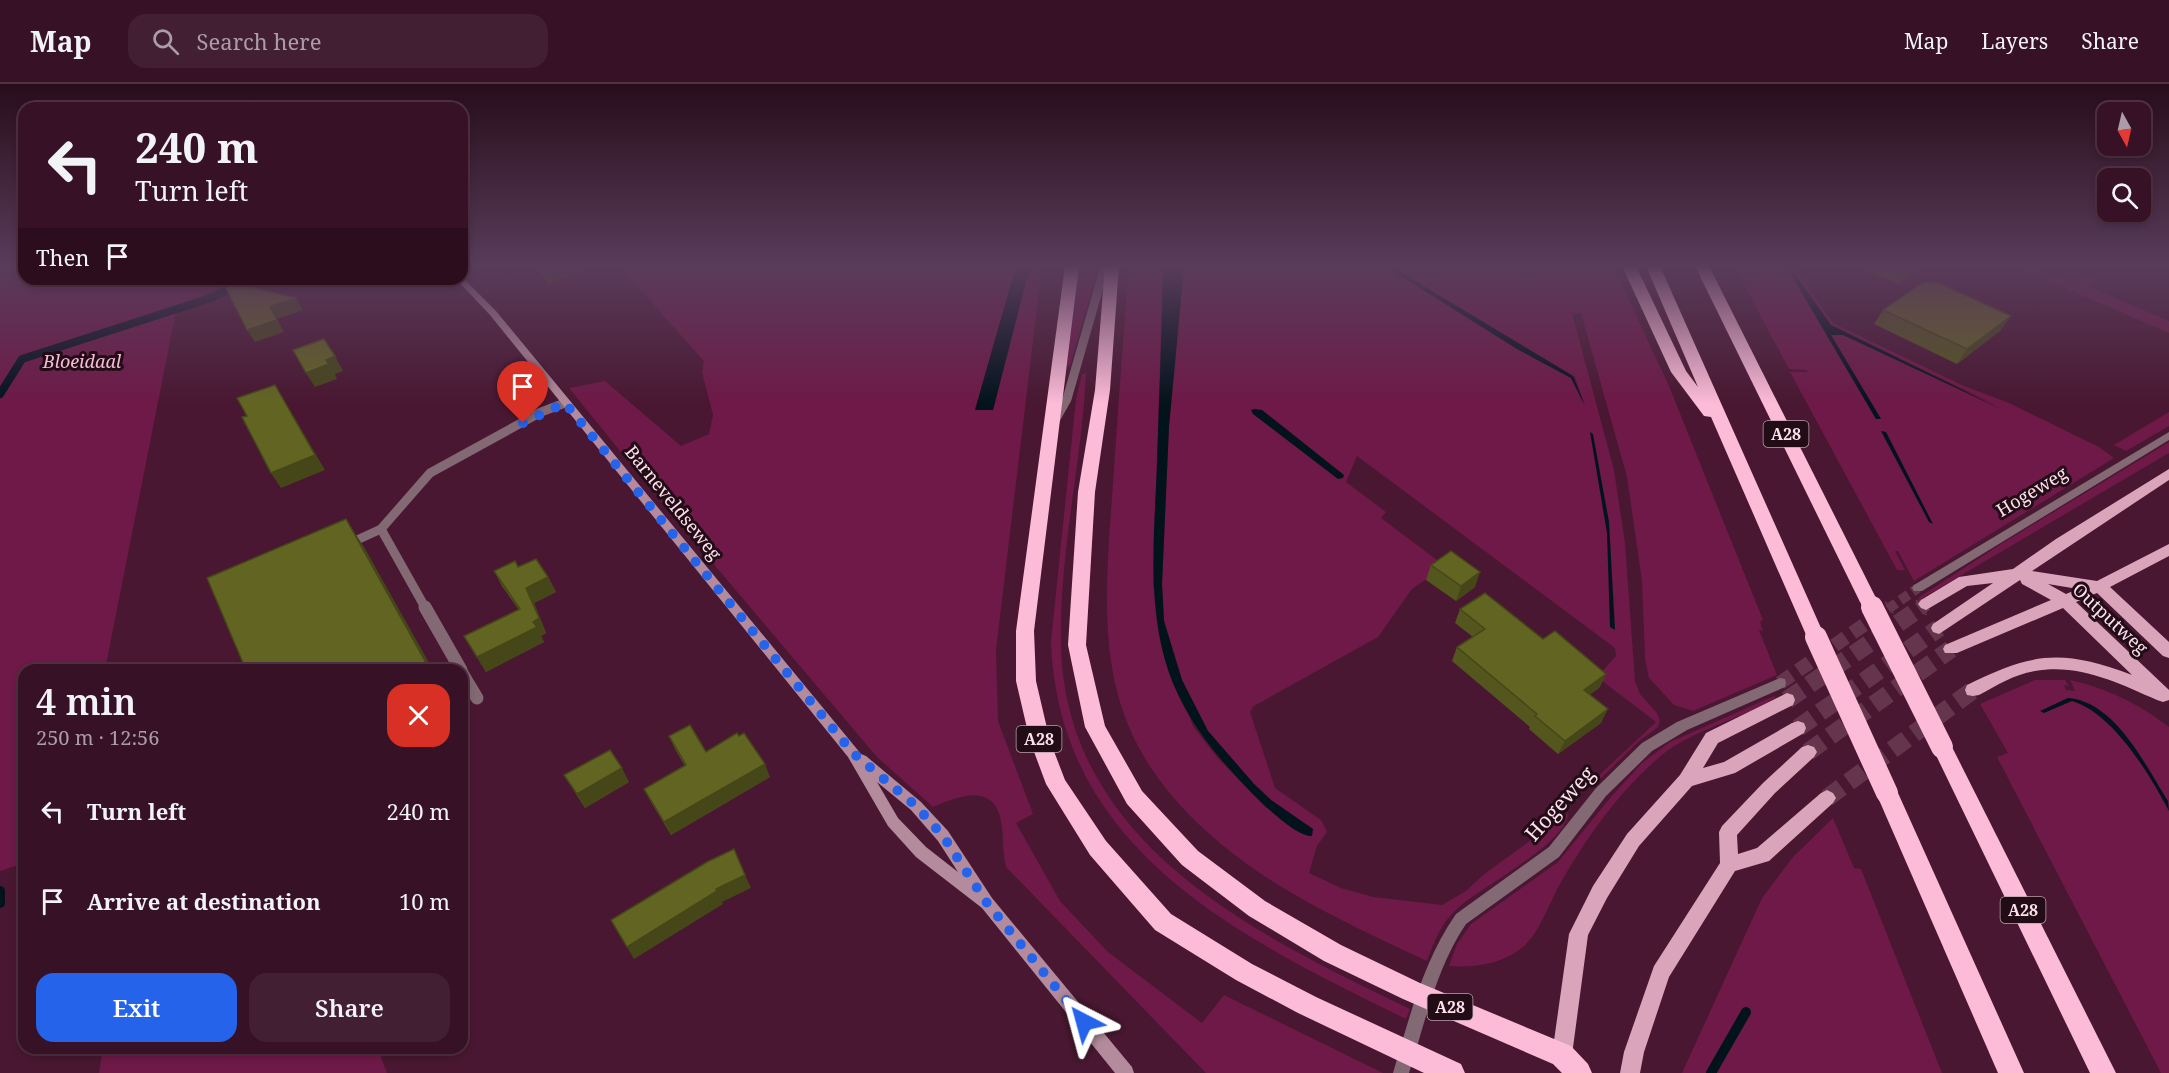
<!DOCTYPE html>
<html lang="en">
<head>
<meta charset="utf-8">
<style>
  :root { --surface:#371125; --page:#421f32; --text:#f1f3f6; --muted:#aa9da7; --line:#513142; --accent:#2563eb }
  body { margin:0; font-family:"Noto Serif",serif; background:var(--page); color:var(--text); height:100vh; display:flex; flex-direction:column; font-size:22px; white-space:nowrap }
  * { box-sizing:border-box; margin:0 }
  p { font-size:20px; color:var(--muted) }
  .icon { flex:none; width:33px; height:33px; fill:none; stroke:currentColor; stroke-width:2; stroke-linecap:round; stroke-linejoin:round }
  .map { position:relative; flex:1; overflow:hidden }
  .side { position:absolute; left:18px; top:580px; width:450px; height:390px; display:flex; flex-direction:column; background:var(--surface); border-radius:18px; box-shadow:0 3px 9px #0003,0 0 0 2px var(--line) }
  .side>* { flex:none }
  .top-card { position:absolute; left:18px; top:18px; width:450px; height:183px; border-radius:18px; box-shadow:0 3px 9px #0003,0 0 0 2px var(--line); background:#371125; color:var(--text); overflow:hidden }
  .needle { width:39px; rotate:172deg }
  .fabs { position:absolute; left:2097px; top:18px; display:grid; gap:12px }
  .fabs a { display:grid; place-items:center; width:54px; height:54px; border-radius:12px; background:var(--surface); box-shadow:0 3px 9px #0003,0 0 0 2px var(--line); font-size:30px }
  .pin { position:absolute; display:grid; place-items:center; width:51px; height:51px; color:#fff; margin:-62px -26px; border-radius:50% 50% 50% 0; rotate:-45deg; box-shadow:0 0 6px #0007 }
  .pin .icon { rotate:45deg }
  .me { position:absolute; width:66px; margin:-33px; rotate:321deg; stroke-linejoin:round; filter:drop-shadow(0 0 4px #0008) }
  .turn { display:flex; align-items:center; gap:21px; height:126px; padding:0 18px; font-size:27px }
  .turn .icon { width:78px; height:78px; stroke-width:2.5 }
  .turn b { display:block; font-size:42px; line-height:51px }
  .then { display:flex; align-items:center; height:57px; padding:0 18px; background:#0003; gap:12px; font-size:22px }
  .round { display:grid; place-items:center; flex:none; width:63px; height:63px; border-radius:18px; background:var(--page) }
  .head { display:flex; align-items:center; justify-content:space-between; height:102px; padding:0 18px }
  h1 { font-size:36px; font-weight:600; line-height:45px }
  .cta { display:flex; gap:12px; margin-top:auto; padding:12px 18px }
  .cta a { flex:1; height:69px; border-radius:18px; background:var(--accent); color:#fff; font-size:24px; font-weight:600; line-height:69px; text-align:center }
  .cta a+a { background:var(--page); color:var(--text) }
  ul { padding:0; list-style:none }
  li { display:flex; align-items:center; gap:18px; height:90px; padding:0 18px }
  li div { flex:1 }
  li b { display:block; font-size:22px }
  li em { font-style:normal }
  header { display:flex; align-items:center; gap:36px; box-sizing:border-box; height:84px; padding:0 30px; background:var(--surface); border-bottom:2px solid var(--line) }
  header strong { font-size:28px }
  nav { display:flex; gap:33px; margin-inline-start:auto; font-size:21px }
  .search { width:420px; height:54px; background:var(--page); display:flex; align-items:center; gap:15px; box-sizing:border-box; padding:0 21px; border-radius:18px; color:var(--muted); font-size:22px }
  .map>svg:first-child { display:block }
  .green { fill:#6e1947 }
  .water { fill:#03131c }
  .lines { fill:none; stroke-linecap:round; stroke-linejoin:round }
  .stream-far1 { stroke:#03131c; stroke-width:8 }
  .stream { stroke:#03131c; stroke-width:10 }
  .street-tunnel-far1 { stroke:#64354d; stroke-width:10; stroke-dasharray:10 5; stroke-linecap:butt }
  .street-tunnel { stroke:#64354d; stroke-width:14; stroke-dasharray:14 8; stroke-linecap:butt }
  .primary-tunnel-far1 { stroke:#64354d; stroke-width:14; stroke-dasharray:14 7; stroke-linecap:butt }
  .primary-tunnel { stroke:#64354d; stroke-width:18; stroke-dasharray:18 9; stroke-linecap:butt }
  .lane-far1 { stroke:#836974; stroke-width:9 }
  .lane { stroke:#836974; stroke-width:13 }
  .street { fill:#836974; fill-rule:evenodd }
  .secondary { fill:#b48b9c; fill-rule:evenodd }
  .primary { fill:#daa5bb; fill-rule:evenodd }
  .highway { fill:#fcbcd8; fill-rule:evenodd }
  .highway-bridge-far1 { stroke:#fcbcd8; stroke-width:16 }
  .highway-bridge { stroke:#fcbcd8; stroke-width:22 }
  .wall { fill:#54571d }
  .shaded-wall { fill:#454718 }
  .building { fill:#626522; stroke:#454718; stroke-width:1.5 }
  .route { stroke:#2563eb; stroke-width:10; stroke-dasharray:0 18 }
  .labels { text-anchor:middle; stroke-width:6; stroke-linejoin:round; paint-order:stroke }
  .shield { fill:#220c16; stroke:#bba1ac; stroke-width:1.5 }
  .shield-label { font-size:16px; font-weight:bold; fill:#fce1ec }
  .park-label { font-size:18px; font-style:italic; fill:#f6bdd5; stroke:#220c16 }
  .street-label { font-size:18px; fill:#fce1ec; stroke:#220c16 }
  .near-street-label { font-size:21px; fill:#fce1ec; stroke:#220c16 }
</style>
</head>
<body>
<header>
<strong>Map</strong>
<div class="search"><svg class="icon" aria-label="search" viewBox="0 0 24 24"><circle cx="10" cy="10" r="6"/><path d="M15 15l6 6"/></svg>Search here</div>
<nav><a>Map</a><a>Layers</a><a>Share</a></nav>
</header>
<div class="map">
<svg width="2169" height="989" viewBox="0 0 2169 989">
  <rect width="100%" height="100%" fill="#491731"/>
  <g class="green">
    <path d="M 0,182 L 24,182 L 24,195 L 243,195 L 177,222 L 105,586 L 24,586 L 24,779 L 0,787 Z"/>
    <path d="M 619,182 L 1016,182 L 975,326 L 993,326 L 1030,182 L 1042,182 L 996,566 L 998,637 L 1033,730 L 1016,739 L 1060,817 L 1108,868 L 1202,939 L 1224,911 L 1383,989 L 1206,989 L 1006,783 C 1002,766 1004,753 1001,737 C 994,698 957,713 933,723 L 877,673 L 672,431 L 569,304 L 605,297 L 681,362 L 709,350 L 713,331 L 702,288 L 704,277 Z"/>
    <path d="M 1079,182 L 1099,182 L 1070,282 L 1067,282 Z"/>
    <path d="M 1129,182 L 1163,182 L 1153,500 L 1161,557 L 1193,642 L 1216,672 L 1265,723 L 1314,746 L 1271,716 L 1254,700 L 1208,647 L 1182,596 L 1164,537 L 1162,500 L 1169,342 L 1184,182 L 1385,182 L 1517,265 L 1571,294 L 1584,321 L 1575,293 L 1390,182 L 1613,182 L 1669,302 L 1763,536 L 1760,538 L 1763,547 L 1759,546 L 1777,591 L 1693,627 L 1674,621 L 1649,594 L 1645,575 L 1642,497 L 1627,393 L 1581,229 L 1572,229 L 1614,386 L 1625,459 L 1635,597 L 1640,610 L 1657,629 L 1660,636 L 1658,643 L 1638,658 L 1594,701 L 1592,698 L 1656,638 L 1597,593 L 1616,572 L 1615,564 L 1357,372 L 1346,398 L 1386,428 L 1381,434 L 1445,482 L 1412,505 L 1378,553 L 1254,622 L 1250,628 L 1275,704 L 1321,736 L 1327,748 L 1317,762 L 1309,789 L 1341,804 L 1373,813 L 1442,821 L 1466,807 L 1483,791 L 1568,729 C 1568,759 1479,804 1457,825 C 1441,839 1434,858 1427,877 C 1349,840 1269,805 1205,746 C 1091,642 1103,539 1113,399 C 1118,327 1123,254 1129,182 Z"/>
    <path d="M 1734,182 L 1786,182 L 1876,334 L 1879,332 L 1831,251 L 1843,251 L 2000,323 L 1831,241 L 1789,182 L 1793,182 L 1833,239 L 1964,302 L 2009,319 L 2099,363 L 2114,374 L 1914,497 L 1898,467 L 1895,467 L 1905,486 L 1897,486 L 1790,288 L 1808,288 L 1806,286 L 1789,285 Z"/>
    <path d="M 2015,182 L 2030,182 L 2073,200 L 2085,192 L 2095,196 L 2087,202 L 2169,237 L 2169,249 Z"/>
    <path d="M 1086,289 C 1082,379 1059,469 1061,560 C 1065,760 1255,850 1410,925 L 1406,935 C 1242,854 1058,768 1051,557 L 1076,315 L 1082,290 Z"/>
    <path d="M 2169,328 L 2169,342 L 2126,367 L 2114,361 Z"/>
    <path d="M 2169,358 L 2169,369 L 1919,516 L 1918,514 L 2001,460 Z"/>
    <path d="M 2035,596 L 2065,596 L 2069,602 L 2064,601 L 2066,606 L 2075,607 L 2070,596 C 2108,605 2138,619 2169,643 L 2169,989 L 2161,989 L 1997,673 L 2008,669 L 1980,620 Z"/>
    <path d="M 1774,612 L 1776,613 C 1741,636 1692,646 1662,671 C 1620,706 1587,753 1560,800 C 1548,821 1541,847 1523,863 C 1503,880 1474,884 1449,882 L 1457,860 L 1471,840 L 1558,778 L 1610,714 L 1642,679 L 1670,658 Z"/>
    <path d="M 1833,734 L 1854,784 L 1861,785 L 1942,989 L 1682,989 L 1762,814 L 1793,773 Z"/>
    <path d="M 103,964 L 378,965 L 387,989 L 99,989 Z"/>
  </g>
  <g class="water">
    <path d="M 1016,182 L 1030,182 L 993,326 L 975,326 Z"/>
    <path d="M 1163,182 L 1184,183 L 1169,342 L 1162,500 L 1164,537 L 1182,596 L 1208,647 L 1254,700 L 1271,716 L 1313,745 L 1312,752 C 1296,753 1262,719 1250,707 C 1220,676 1194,646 1176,606 C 1145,537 1154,455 1157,382 C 1159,315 1162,249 1163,182 Z"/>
    <path d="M 1385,182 L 1390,182 L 1573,292 L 1585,321 L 1571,294 L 1517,265 Z"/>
    <path d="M 1786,182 L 1789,182 L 1831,241 L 2001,325 L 1843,251 L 1831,251 L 1881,335 L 1876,335 Z"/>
    <path d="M 1255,325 L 1262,326 L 1344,391 L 1343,394 L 1338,395 L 1253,330 L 1251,326 Z"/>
    <path d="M 1881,347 L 1886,348 L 1933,440 L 1929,438 Z"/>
    <path d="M 1590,348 L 1593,350 L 1609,438 L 1615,546 L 1610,543 L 1607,449 Z"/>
    <path d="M 2068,614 C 2116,618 2145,681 2168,717 L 2169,727 C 2150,691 2113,629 2072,617 L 2044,629 L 2040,627 Z"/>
  </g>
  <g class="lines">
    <path class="stream-far1" d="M 0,310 L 22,275 L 211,214 L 250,195"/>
    <g class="stream">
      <path d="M 0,807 L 0,819"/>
      <path d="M 1711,989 L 1746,928"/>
    </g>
    <path class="street-tunnel-far1" d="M 1888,525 L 1918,504"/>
    <path class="street-tunnel" d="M 1780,599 L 1890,523"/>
    <path class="primary-tunnel-far1" d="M 1919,525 L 1926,520"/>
    <g class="primary-tunnel">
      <path d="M 1787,616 L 1922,523"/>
      <path d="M 1798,644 L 1939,544"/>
      <path d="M 1808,668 L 1951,565"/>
      <path d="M 1827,714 L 1973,606"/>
    </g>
    <g class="lane-far1">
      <path d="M 1054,338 L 1067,315 L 1105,182"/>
      <path d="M 346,461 L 381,445"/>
      <path d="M 426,525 L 381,445 L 430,389 L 541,328 L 565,319"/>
    </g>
    <g class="lane">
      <path d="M 425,523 L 461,586"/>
      <path d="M 462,589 L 477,614"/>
    </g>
    <g class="street">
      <path d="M 2169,348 L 2169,356 L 1922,507 L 1914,507 L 1912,504 L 1914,501 Z"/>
      <path d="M 1780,594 L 1785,595 L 1786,599 L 1785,603 L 1687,646 L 1652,667 L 1606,712 L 1559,773 L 1466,840 C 1436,884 1425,939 1409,989 L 1393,989 C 1409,935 1423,877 1456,830 L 1549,763 L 1596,704 L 1642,659 L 1677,638 Z"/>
    </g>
    <path class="secondary" d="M 462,193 L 496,227 L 861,670 L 866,672 L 921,718 L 948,747 L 992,814 L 1132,983 L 1134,989 L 1115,989 L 982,824 L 916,773 L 888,742 L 848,673 L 490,231 L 456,195 L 462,195 ZM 877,698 L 911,726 L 938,757 L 958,788 L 926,763 L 898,734 Z"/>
    <g class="primary">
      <path d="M 2169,385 L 2169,396 L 2032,487 L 2097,497 L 2169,460 L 2169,472 L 2110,503 L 2169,558 L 2169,574 L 2163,572 L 2097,509 L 2076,518 L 2169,606 L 2169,616 L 2163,618 L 2157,616 C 2119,599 2078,579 2035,587 C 2015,590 1997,601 1979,611 L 1973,612 L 1967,611 L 1965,606 L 1967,601 C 2033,568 2062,565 2132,591 L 2063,524 L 1957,569 L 1945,569 L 1943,565 L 1945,561 L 2051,516 L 2022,500 L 2020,496 L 1939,550 L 1933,548 L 1931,544 L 1933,540 L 1993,499 L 1967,502 L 1926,526 L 1921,524 L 1918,520 L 1921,516 L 1959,493 L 2013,485 L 2056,455 ZM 2048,500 L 2078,505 L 2066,510 Z"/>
      <path d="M 1787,609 L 1793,611 L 1795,616 L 1793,621 L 1718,659 L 1703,684 L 1724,678 L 1792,639 L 1798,637 L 1804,639 L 1806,644 L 1804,649 L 1735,689 L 1692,702 L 1639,762 L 1607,814 L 1588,851 L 1572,971 L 1569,978 L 1562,981 L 1555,978 L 1552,971 L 1569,850 L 1593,802 L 1627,750 L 1680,691 L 1706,649 Z"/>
      <path d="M 1808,661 L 1814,663 L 1817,668 L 1814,673 L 1775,709 L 1737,751 L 1738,770 L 1757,764 L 1821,709 L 1827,706 L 1833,709 L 1836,714 L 1833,719 L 1769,777 L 1735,787 L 1669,893 L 1644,968 L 1640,989 L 1620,989 L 1624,968 L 1654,882 L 1720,779 L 1719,748 L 1722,742 L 1763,699 L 1802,663 Z"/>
    </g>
    <g class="highway">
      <path d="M 1065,182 L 1079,182 L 1034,547 L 1036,597 L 1050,657 L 1065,696 L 1106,757 L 1171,830 L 1252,880 L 1316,913 L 1461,980 L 1465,989 L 1424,989 L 1298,929 L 1236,896 L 1155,846 L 1090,771 L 1046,700 L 1030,657 L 1016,597 L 1016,547 Z"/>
      <path d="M 1105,182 L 1119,182 L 1110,306 L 1095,408 L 1086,561 L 1105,642 L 1142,707 L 1198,767 L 1265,817 L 1341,861 L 1420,899 L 1571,962 L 1588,980 L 1592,989 L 1562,989 L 1553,980 L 1403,915 L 1324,877 L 1249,832 L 1182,781 L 1127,720 L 1085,643 L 1068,561 L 1078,408 L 1095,306 Z"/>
      <path d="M 1622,182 L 1636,182 L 1686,287 L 1698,303 L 1646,182 L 1660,182 L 1825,553 L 1823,558 L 1816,560 L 1809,558 L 1807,553 L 1711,333 L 1704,332 L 1671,288 Z"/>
      <path d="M 1695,182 L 1709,182 L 1878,518 L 1875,523 L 1863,523 L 1860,518 Z"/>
      <path d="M 1942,655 L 1949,657 L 2116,989 L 2090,989 L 1932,663 L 1935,657 Z"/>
      <path d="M 1887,700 L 1894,703 L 1898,709 L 2024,989 L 1998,989 L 1876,709 L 1880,703 Z"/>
    </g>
    <path class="highway-bridge-far1" d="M 1869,518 L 1872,525"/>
    <g class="highway-bridge">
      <path d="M 1872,523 L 1942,663"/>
      <path d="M 1816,553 L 1887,709"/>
    </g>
  </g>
  <g class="wall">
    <path d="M 534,182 L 583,182 L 585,187 L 549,200 Z"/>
    <path d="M 1866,182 L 1924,182 L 1898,200 L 1864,185 Z"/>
    <path d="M 1883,226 L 2001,246 L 1957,280 L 1874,240 Z"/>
    <path d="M 1431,481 L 1475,503 L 1456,517 L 1426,496 Z"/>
    <path d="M 494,487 L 548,493 L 556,508 L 534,519 L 546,549 L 541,552 L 544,558 L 486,588 L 464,552 L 519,526 L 502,502 Z"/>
    <path d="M 1460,525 L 1543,555 L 1606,590 L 1599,604 L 1590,610 L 1601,639 L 1558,670 L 1529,645 L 1530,643 L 1452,577 L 1457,563 L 1473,553 L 1455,539 Z"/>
    <path d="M 669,652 L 706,668 L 770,693 L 671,751 L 651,718 L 644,705 L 685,682 L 675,665 Z"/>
    <path d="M 564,691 L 629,698 L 585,724 Z"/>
  </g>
  <g class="shaded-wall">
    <path d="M 553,182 L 583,182 L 585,187 L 549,200 L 544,185 Z"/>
    <path d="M 1912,182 L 1924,182 L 1898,200 L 1907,185 Z"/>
    <path d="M 296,214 L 303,226 L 277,235 L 284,248 L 255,258 L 247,246 L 270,223 Z"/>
    <path d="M 2011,232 L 2001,246 L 1957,280 L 1967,265 Z"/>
    <path d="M 335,272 L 343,287 L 335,290 L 337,295 L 315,303 L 306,289 L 326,276 Z"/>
    <path d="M 275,301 L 325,386 L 281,404 L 271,389 Z"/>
    <path d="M 346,435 L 364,463 L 433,586 L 430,586 Z"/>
    <path d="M 1480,488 L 1475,503 L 1456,517 L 1461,502 Z"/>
    <path d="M 548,493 L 556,508 L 534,519 L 546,549 L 541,552 L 544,558 L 486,588 L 477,573 L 533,538 L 526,504 Z"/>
    <path d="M 1606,590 L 1599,604 L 1577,620 L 1584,606 Z"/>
    <path d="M 1608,625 L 1601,639 L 1558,670 L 1565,657 Z"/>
    <path d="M 765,680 L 770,693 L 671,751 L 664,738 Z"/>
    <path d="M 622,684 L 629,698 L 585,724 L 577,710 Z"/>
    <path d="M 745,791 L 751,804 L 722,818 L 723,820 L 634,875 L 627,863 L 716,805 Z"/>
  </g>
  <g class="building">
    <path d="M 541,182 L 553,182 L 544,185 Z"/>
    <path d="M 1899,182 L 1912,182 L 1907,185 Z"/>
    <path d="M 222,196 L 296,214 L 270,223 L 277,236 L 247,246 Z"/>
    <path d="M 1936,198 L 2011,232 L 1967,265 L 1883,226 L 1922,199 Z"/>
    <path d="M 324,255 L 335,272 L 326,276 L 329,280 L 306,289 L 293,266 Z"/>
    <path d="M 275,301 L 315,371 L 271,389 L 242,333 L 247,332 L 237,314 Z"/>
    <path d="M 346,435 L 430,586 L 246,586 L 207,494 Z"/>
    <path d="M 1451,467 L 1480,488 L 1461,502 L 1431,481 Z"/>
    <path d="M 536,475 L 548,493 L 526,504 L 539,534 L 533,538 L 537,543 L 477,573 L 464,552 L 520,525 L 494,487 L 515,477 L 518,483 Z"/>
    <path d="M 1485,509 L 1543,555 L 1555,547 L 1606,590 L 1584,606 L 1608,625 L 1565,657 L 1535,632 L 1537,630 L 1457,563 L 1485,545 L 1460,525 Z"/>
    <path d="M 690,641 L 706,668 L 737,649 L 739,652 L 744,649 L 765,680 L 664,738 L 644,705 L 686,681 L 669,652 Z"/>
    <path d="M 610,666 L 622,684 L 577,710 L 564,691 Z"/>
    <path d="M 734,765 L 745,791 L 716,805 L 717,807 L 627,863 L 611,836 L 707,778 Z"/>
  </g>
  <linearGradient id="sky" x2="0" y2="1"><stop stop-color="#280d1b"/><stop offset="0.57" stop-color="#593c5a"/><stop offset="1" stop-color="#593c5a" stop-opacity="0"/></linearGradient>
  <rect width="2169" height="320" fill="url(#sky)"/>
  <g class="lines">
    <path class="route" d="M 523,339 L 565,319 L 853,669 L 916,722 L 943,752 L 987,819 L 1084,938"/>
  </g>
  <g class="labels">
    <g class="shield">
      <rect x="1763.5" y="337" width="45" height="26" rx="4.5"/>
      <rect x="1016.5" y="642" width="45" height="26" rx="4.5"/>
      <rect x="2000.5" y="813" width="45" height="26" rx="4.5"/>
      <rect x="1427.5" y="910" width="45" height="26" rx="4.5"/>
    </g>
    <g class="shield-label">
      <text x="1786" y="356">A28</text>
      <text x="1039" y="661">A28</text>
      <text x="2023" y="832">A28</text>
      <text x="1450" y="929">A28</text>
    </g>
    <g class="park-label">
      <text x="82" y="284">Bloeidaal</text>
    </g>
    <g class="street-label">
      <text transform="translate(2032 408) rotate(-31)" y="6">Hogeweg</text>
      <text transform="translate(673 419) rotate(51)" y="6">Barneveldseweg</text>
      <text transform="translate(2110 535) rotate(43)" y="6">Outputweg</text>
    </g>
    <g class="near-street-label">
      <text transform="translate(1560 720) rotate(-48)" y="7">Hogeweg</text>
    </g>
  </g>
</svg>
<div class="fabs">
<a><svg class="needle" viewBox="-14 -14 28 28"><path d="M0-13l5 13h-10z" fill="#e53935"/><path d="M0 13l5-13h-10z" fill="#aa9da7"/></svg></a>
<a><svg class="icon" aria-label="search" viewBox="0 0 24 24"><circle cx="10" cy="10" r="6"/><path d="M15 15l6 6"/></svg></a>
</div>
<div class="pin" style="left:523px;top:339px;background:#d93025"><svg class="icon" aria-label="arrive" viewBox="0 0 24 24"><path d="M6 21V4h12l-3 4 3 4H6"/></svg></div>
<svg class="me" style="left:1084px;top:938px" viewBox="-20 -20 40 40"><path d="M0-17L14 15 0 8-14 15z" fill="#2563eb" stroke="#fff" stroke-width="4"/></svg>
<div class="top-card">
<div class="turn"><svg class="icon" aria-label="left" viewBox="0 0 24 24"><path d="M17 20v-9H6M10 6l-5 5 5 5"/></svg><div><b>240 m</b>Turn left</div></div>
<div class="then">Then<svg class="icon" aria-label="arrive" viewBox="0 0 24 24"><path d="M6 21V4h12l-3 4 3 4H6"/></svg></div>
</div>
<section class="side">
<div class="head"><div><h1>4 min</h1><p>250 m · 12:56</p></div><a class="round" style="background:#d93025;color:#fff"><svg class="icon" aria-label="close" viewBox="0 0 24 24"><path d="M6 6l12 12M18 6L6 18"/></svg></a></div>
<ul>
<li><svg class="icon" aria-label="left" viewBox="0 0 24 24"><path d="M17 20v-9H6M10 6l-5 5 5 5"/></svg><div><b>Turn left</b></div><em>240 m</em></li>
<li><svg class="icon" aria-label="arrive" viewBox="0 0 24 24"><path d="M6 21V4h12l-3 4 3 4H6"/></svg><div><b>Arrive at destination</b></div><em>10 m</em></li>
</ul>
<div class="cta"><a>Exit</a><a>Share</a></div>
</section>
</div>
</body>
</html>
